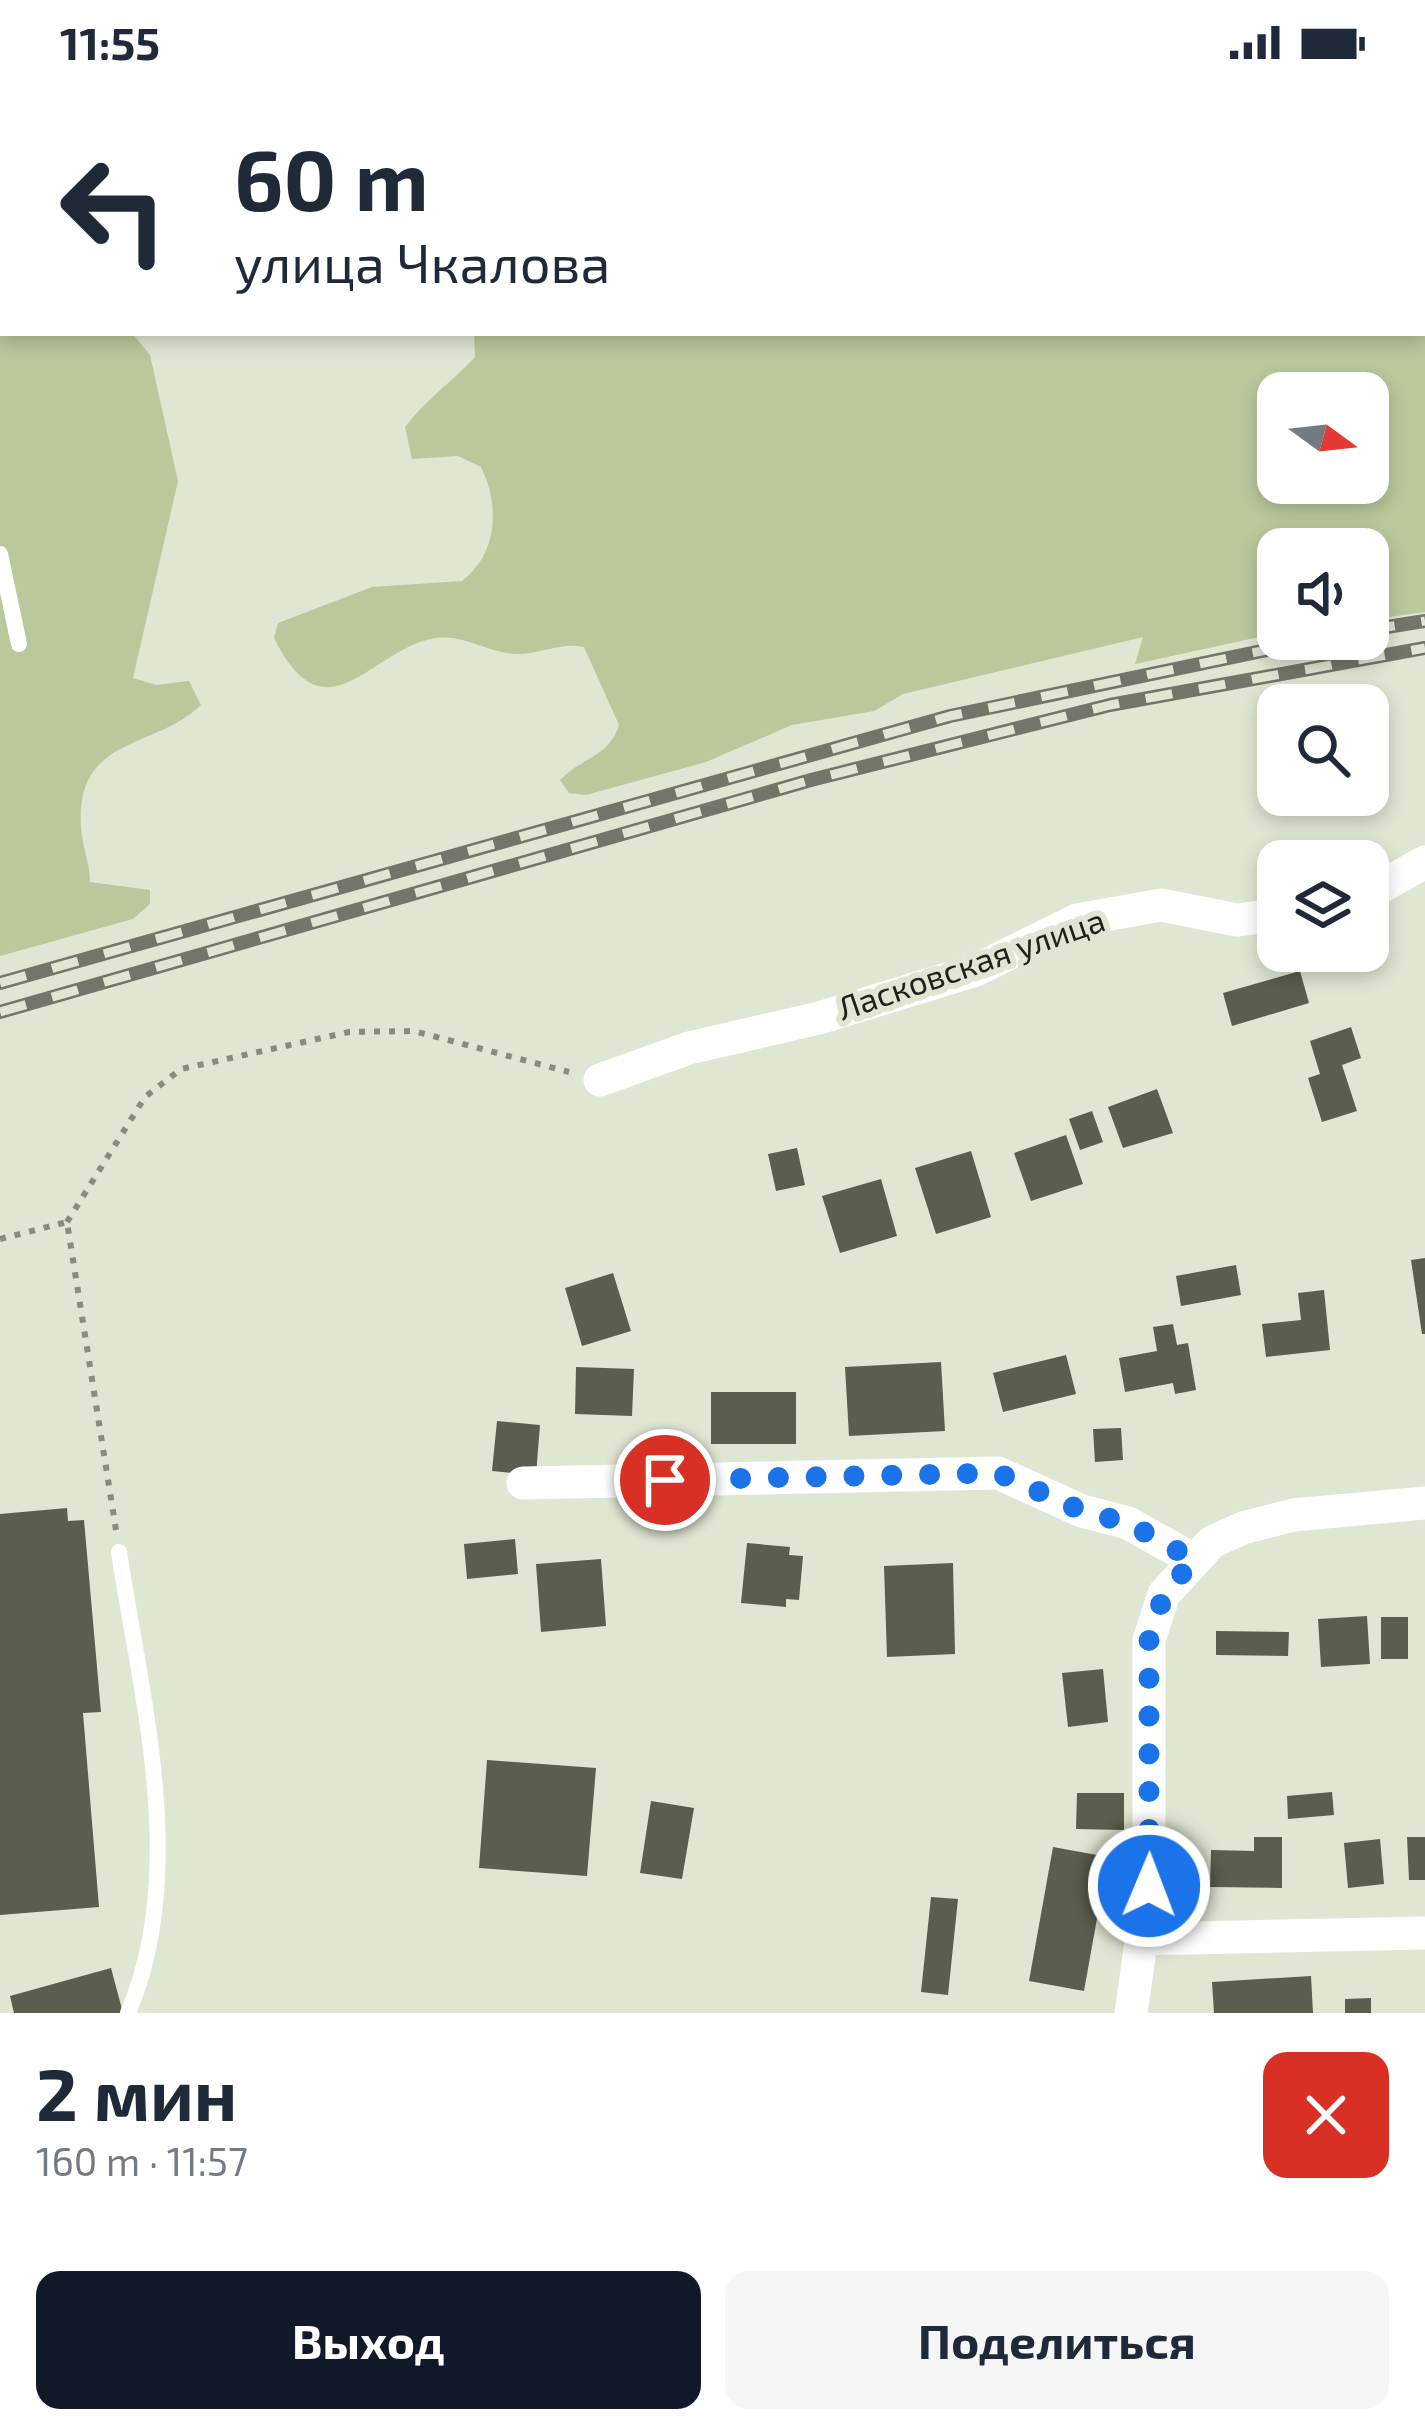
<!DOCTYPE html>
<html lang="ru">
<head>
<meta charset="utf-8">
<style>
  :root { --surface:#fff; --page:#f6f6f7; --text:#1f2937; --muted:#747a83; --accent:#111827 }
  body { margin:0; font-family:"Exo 2",sans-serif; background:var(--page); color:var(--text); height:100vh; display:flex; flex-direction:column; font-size:45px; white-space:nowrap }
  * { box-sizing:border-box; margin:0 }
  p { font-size:39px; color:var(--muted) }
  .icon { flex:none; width:66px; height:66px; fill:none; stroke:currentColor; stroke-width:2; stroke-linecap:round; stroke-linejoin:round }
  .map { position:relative; height:1929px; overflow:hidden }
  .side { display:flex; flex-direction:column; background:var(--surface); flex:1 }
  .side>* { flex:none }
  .top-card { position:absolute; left:0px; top:0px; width:1425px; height:252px; box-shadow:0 6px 18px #0003; background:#fff; color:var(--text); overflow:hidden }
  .needle { width:78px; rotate:105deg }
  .fabs { position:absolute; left:1257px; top:288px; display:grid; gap:24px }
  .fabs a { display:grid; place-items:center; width:132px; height:132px; border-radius:24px; background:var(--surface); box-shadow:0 6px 18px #0003; font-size:60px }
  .pin { position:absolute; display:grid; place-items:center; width:102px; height:102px; color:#fff; margin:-51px; border:6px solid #fff; border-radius:50%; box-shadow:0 3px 12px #0007 }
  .me { position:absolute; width:132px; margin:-66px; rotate:1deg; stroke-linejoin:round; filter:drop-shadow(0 0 9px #0008) }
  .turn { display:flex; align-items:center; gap:42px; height:252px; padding:0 36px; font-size:54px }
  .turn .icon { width:156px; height:156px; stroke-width:2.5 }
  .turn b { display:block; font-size:84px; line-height:102px }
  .round { display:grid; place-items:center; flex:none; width:126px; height:126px; border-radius:24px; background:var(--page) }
  .summary { display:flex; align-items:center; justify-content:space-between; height:204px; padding:0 36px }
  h1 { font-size:72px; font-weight:700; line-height:90px }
  .action { display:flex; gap:24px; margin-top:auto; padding:24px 36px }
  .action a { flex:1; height:138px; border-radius:24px; background:var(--accent); color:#fff; font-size:48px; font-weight:700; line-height:138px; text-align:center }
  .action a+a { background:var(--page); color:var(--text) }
  .status { display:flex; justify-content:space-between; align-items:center; height:84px; padding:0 60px; background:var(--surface); direction:ltr }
  .status svg { height:33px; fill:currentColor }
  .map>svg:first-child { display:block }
  .green { fill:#bbc89c; fill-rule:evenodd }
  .building { fill:#595e4d }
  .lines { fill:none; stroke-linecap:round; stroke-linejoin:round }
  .path { stroke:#878c7e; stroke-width:6; stroke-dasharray:6 9; stroke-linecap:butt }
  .service { stroke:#fff; stroke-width:16 }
  .minor { stroke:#fff; stroke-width:33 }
  .rail-casing { stroke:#72766a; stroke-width:14 }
  .rail { stroke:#dfe6d2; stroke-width:9; stroke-dasharray:27; stroke-linecap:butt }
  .route { stroke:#1a73e8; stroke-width:21; stroke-dasharray:0 37.8 }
  .labels { text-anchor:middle; stroke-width:12; stroke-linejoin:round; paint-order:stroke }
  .street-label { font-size:33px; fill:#1f211a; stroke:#dfe6d2 }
</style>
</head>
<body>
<div class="status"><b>11:55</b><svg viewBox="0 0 49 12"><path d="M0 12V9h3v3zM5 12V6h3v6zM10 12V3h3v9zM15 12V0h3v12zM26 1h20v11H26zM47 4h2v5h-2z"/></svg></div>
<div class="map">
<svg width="1425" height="1929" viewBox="0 0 1425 1929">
  <rect width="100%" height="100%" fill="#dfe6d2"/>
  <g class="green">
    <path d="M 0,0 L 252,0 L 3,3 L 3,249 L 132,249 L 150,271 L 178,397 L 133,594 L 156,601 L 189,597 L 201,621 C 155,666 75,651 81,743 C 82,762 90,779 90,798 L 150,806 L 150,820 L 133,835 L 0,872 Z"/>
    <path d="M 433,0 L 1425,0 L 1425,528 L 1368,536 L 1368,465 L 1278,465 L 1278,549 L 1135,580 L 1143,553 L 903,610 L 874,627 L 792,641 L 706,678 L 586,711 L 569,709 L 560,696 C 582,673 609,673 619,641 L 584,563 C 561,558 543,569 520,570 C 492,571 465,550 436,554 C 371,563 327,660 274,554 L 278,539 L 372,503 L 462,497 C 498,469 500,422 481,383 L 458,372 L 412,375 L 405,343 C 426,315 451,299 475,273 L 474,249 L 1422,249 L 1422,3 ZM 1278,309 L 1368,309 L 1368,399 L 1278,399 Z"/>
  </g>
  <g class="building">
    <path d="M 1300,887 L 1309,919 L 1232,942 L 1223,909 Z"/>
    <path d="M 1351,943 L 1361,974 L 1342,981 L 1357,1027 L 1322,1038 L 1308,994 L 1320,990 L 1310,957 Z"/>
    <path d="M 1157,1005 L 1173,1049 L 1123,1064 L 1108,1023 Z"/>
    <path d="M 1092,1027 L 1103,1058 L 1080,1066 L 1069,1035 Z"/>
    <path d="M 1066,1051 L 1083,1100 L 1031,1117 L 1014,1069 Z"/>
    <path d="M 797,1064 L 805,1101 L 776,1107 L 768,1070 Z"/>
    <path d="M 971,1067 L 991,1133 L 936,1150 L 915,1084 Z"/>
    <path d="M 881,1095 L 897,1152 L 840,1169 L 822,1112 Z"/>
    <path d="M 1425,1174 L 1425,1250 L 1422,1250 L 1411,1176 Z"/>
    <path d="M 1236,1181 L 1241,1211 L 1181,1222 L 1176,1192 Z"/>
    <path d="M 613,1189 L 631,1247 L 582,1262 L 565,1204 Z"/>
    <path d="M 1324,1206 L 1330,1266 L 1266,1273 L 1262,1240 L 1301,1236 L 1298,1209 Z"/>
    <path d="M 1173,1240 L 1177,1261 L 1188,1259 L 1196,1306 L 1175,1310 L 1173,1299 L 1125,1308 L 1119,1274 L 1157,1267 L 1153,1243 Z"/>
    <path d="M 1066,1271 L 1076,1310 L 1003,1328 L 993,1289 Z"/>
    <path d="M 941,1278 L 945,1347 L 849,1352 L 845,1283 Z"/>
    <path d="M 576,1283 L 634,1285 L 632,1332 L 575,1330 Z"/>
    <rect x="711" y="1308" width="85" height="52"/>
    <path d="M 497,1337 L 540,1341 L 536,1391 L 492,1387 Z"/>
    <path d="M 1121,1344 L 1123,1376 L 1095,1378 L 1093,1345 Z"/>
    <path d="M 67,1424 L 68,1437 L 84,1436 L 101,1628 L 83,1629 L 99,1823 L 0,1831 L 0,1430 Z"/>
    <path d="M 515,1455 L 518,1490 L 467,1495 L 464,1460 Z"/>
    <path d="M 747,1459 L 790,1463 L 789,1471 L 803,1472 L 799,1516 L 786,1515 L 786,1523 L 741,1519 Z"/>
    <path d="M 601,1475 L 606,1542 L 541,1548 L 536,1480 Z"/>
    <path d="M 953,1479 L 955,1570 L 887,1573 L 884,1482 Z"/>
    <path d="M 1367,1532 L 1370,1580 L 1321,1583 L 1318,1535 Z"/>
    <rect x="1381" y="1533" width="27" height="42"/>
    <path d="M 1216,1547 L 1289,1548 L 1288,1572 L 1216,1571 Z"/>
    <path d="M 1103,1585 L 1108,1638 L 1068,1643 L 1062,1589 Z"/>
    <path d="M 487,1676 L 596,1684 L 587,1792 L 479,1784 Z"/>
    <path d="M 1332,1708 L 1334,1731 L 1288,1735 L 1287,1712 Z"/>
    <path d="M 1077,1709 L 1124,1709 L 1124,1746 L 1076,1745 Z"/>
    <path d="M 651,1717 L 694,1724 L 682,1795 L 640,1789 Z"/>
    <path d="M 1254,1753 L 1282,1753 L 1282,1804 L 1210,1803 L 1211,1766 L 1254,1767 Z"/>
    <path d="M 1407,1753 L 1425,1753 L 1425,1796 L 1409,1796 Z"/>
    <path d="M 1380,1755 L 1384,1800 L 1348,1804 L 1344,1759 Z"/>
    <path d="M 1053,1763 L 1108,1773 L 1084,1907 L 1029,1897 Z"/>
    <path d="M 931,1813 L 958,1815 L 948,1911 L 921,1908 Z"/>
    <path d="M 111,1884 L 123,1929 L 14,1929 L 10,1912 Z"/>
    <path d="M 1311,1892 L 1313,1929 L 1214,1929 L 1212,1898 Z"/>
    <path d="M 1371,1914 L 1371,1929 L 1345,1929 L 1345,1915 Z"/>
  </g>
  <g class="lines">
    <g class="path">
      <path d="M 67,1138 L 145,1013 L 181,985 L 349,948 L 414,947 L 569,988"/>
      <path d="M 0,1155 L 67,1138 L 116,1446"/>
    </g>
    <g class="service">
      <path d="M 0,470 L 19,560"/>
      <path d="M 119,1468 C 141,1613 189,1787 128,1929"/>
    </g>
    <g class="minor">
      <path d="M 1368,810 L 1425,778"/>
      <path d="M 600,996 L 689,964 L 819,934 L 976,886 L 1077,836 L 1161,821 L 1237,836 L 1278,831"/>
      <path d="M 523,1399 L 998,1389 L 1082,1427 L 1128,1439 L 1194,1476"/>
      <path d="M 1143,1855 L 1425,1849"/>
      <path d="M 1131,1929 L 1149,1802 L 1149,1556 L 1164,1510 L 1212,1458 L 1243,1444 L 1293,1431 L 1425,1419"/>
    </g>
    <defs>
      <g id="rail">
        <path d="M 1368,546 L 1425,537"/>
        <path d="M 0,899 L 950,632 L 1319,555"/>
        <path d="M 0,928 L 811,696 L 1110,621 L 1425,564"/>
      </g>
    </defs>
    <use href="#rail" class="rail-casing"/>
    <use href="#rail" class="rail"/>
  </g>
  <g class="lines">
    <path class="route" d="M 665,1396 L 998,1389 L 1082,1427 L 1128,1439 L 1194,1476 L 1164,1510 L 1149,1556 L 1149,1802"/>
  </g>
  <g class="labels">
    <g class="street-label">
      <text transform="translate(971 880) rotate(-19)" y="12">Ласковская улица</text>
    </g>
  </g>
</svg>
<div class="fabs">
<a><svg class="needle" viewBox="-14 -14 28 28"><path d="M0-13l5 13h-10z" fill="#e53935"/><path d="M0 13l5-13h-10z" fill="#747a83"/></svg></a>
<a><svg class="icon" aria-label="sound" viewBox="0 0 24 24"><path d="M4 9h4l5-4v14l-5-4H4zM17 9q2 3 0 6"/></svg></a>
<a><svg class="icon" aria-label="search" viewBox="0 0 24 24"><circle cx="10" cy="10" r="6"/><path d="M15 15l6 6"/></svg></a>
<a><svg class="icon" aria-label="layers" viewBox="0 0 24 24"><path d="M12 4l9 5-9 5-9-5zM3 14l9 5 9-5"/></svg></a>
</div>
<div class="pin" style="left:665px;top:1396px;background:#d93025"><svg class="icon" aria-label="arrive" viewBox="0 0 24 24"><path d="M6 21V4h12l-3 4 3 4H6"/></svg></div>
<svg class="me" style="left:1149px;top:1802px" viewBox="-20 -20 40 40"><circle r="17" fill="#1a73e8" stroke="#fff" stroke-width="3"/><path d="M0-11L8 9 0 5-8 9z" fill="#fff"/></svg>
<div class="top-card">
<div class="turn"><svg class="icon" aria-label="left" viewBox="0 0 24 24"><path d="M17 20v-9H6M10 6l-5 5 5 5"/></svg><div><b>60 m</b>улица Чкалова</div></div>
</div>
</div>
<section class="side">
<div class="summary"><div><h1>2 мин</h1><p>160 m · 11:57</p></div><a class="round" style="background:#d93025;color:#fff"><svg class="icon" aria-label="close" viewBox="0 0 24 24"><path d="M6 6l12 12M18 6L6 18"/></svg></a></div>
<div class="action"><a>Выход</a><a>Поделиться</a></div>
</section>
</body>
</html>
